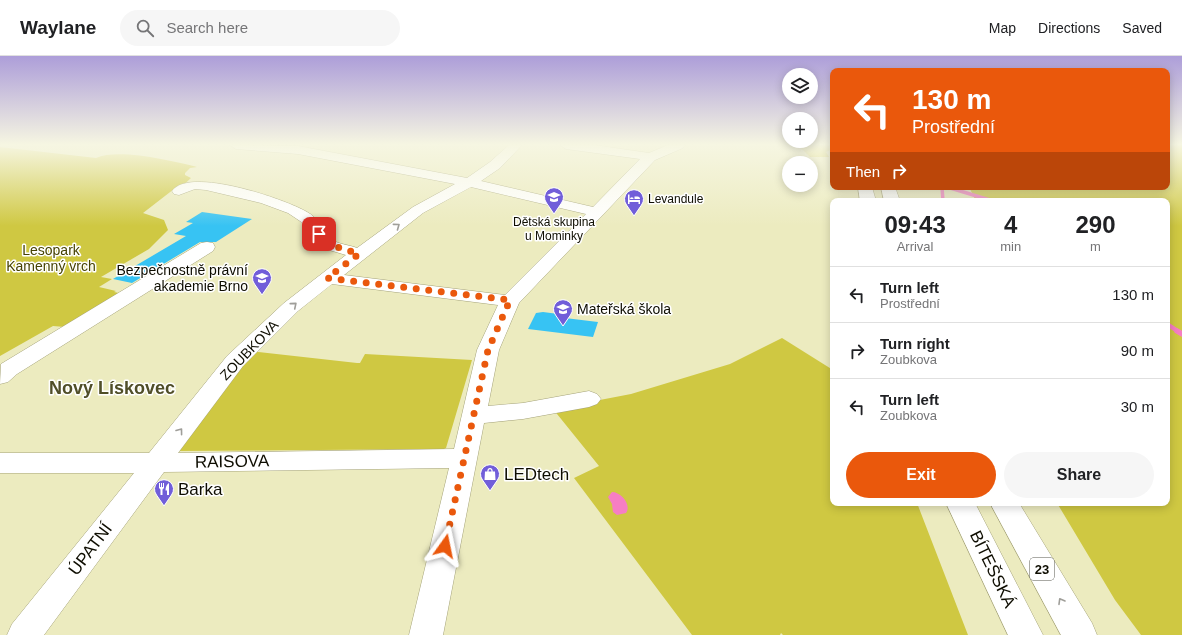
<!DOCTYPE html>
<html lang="en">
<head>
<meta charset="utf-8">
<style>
  :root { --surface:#fff; --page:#f6f6f6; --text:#202124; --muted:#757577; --line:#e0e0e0; --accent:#ea580c }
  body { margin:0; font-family:Arial,sans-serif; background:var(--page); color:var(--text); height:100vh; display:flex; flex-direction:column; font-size:15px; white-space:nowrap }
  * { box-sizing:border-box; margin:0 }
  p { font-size:13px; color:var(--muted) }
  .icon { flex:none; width:22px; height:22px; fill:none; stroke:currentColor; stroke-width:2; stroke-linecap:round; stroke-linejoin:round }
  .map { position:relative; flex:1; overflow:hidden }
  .drawer { position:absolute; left:830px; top:142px; width:340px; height:308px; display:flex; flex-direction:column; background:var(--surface); border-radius:8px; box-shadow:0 2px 10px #0003 }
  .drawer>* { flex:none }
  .guide { position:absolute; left:830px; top:12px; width:340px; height:122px; border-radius:8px; box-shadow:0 2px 10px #0003; background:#ea580c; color:#fff; overflow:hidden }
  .buttons { position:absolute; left:782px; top:12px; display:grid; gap:8px }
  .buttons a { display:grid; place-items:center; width:36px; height:36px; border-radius:50%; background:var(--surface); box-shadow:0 2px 10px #0003; font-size:20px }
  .pin { position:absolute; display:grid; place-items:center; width:34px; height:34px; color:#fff; margin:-17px; border-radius:8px; box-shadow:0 2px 6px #0006 }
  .me { position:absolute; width:44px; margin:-22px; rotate:12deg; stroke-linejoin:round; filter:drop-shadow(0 0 3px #0008) }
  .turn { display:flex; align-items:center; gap:14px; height:84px; padding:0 16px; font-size:18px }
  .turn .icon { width:52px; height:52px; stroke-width:2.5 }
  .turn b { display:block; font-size:28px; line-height:34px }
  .then { display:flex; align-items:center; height:38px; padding:0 16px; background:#0003; gap:8px; font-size:15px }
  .eta { display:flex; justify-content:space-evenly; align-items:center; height:68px; text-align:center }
  .eta b { font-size:24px; font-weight:700; line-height:28px }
  .primary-button { display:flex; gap:8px; margin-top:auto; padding:8px 16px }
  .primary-button a { flex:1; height:46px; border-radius:24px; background:var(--accent); color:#fff; font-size:16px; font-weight:700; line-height:46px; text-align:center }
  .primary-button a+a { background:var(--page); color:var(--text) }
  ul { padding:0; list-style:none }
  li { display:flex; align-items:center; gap:12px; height:56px; padding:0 16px; border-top:1px solid var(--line) }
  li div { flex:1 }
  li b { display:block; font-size:15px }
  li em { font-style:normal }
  header { display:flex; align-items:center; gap:24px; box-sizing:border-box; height:56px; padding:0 20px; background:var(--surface); border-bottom:1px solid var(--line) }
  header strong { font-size:19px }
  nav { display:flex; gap:22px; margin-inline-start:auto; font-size:14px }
  .search { width:280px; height:36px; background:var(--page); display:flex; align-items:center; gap:10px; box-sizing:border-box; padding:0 14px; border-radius:22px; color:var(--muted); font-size:15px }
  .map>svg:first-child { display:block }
  .green { fill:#cfc842 }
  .water { fill:#f67ec3 }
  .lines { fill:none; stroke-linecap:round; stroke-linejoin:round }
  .stream-far2 { stroke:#f67ec3; stroke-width:3.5 }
  .stream-far1 { stroke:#f67ec3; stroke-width:4.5 }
  .stream { stroke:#f67ec3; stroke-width:5.5 }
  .building { fill:#37c3f3 }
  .minor-casing { stroke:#a5a37a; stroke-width:1 }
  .highway-casing { stroke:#a5a37a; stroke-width:1 }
  .minor { fill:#fff; fill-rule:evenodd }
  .highway { fill:#fff; fill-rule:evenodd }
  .oneway { stroke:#9f9e99 }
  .route { stroke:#ea580c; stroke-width:7; stroke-dasharray:0 12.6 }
  .labels { text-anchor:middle; stroke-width:3; stroke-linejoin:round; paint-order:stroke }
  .far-poi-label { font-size:12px; fill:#0e0d01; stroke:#fff; text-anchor:start }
  .shield { fill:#fff; stroke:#56564d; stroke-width:1 }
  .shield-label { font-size:13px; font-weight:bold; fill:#0e0d01 }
  .park-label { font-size:14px; fill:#474303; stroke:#fff }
  .poi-label { font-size:14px; fill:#0e0d01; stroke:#fff; text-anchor:end }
  .street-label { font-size:14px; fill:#0e0d01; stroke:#fff }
  .near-street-label { font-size:17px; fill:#0e0d01; stroke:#fff }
  .near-poi-label { font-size:17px; fill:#0e0d01; stroke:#fff; text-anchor:start }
  .district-label { font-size:18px; font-weight:bold; fill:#504e28; stroke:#fff }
</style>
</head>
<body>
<header>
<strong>Waylane</strong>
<div class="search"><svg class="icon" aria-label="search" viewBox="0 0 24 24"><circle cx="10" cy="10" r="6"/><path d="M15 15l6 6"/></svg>Search here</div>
<nav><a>Map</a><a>Directions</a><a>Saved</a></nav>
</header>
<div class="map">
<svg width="1182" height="579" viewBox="0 0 1182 579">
  <rect width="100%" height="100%" fill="#ecebbf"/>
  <g class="green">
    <path d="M 798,89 L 833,89 L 833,93 L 826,96 L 829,101 L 810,101 Z"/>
    <path d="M 1167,89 L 1182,89 L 1182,579 L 1141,579 L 1115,544 L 1057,447 L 1167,447 L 1167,145 L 976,145 L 969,131 L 1167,131 Z"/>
    <path d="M 0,91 L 96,102 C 119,92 172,105 197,111 L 190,112 L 185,117 L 185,119 L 191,122 L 179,133 L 174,133 L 143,157 L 164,164 L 168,174 L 149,193 L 101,221 L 112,223 L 99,231 L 116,235 L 114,236 L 119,237 L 65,271 L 53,270 L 0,300 Z"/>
    <path d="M 782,282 L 833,314 L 833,447 L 917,447 L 968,579 L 783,579 L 781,577 L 780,579 L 692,579 L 574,422 L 599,410 L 553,353 L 631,338 L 730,308 Z"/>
    <path d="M 250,295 L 357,307 L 360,307 L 365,298 L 472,304 L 446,392 L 444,393 L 174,395 Z"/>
  </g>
  <path class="water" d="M 612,436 C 621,436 632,449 626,457 L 617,459 L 613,456 L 612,448 L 608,441 Z"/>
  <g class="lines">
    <g class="stream-far2">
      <path d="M 942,131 L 943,145"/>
      <path d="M 947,131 L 993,145"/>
    </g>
    <path class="stream-far1" d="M 1167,268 L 1179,276"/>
    <path class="stream" d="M 1177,275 L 1182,278"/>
  </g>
  <g class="building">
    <path d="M 202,156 L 252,163 L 216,186 L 200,186 L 132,227 L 113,223 L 186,180 L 174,178 L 193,167 L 186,166 Z"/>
    <path d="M 543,256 L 566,259 L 565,262 L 598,266 L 593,281 L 528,273 L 536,257 Z"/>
  </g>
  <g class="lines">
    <defs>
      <g id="minor">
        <path d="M 230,89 L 298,90 L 467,122 L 490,106 L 509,89 L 522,89 L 500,112 L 481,125 L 593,151 L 640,103 L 566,93 L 560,89 L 594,89 L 649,97 L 668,89 L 685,89 L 683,92 L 655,104 L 519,247 L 499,294 L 488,350 L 523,347 L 589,335 L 597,338 L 601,343 L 597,348 L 589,351 L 523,363 L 484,367 L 443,579 L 409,579 L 449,412 L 164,416 L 44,579 L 7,579 L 12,568 L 134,417 L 0,417 L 0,397 L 149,397 L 227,300 L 284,247 L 346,199 L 319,191 L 309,174 L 300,165 L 288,157 L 261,147 L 206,134 L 195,133 L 179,139 L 174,138 L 172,135 C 189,110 285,143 307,156 C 319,162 322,175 331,183 C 336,188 350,189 357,192 L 413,151 L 455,128 L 298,98 L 236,93 ZM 471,131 L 586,158 L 505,239 L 344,219 L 423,157 ZM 332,228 L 498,249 L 477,294 L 454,393 L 178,397 L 243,310 L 298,255 Z"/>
        <path d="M 207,186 L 213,187 L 215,191 L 213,195 L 17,318 L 8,326 L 0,328 L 1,308 L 201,187 Z"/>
      </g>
      <g id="highway">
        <path d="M 858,131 L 872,131 L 876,145 L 860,145 Z"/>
        <path d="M 881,131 L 895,131 L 900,145 L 884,145 Z"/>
        <path d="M 946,447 L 975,447 L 1043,579 L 1008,579 Z"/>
        <path d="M 990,447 L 1019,447 L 1092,567 L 1097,579 L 1061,579 Z"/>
      </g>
    </defs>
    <use href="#minor" class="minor-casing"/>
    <use href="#highway" class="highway-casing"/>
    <use href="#minor" class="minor"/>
    <use href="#highway" class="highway"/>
  </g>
  <defs><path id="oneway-chevron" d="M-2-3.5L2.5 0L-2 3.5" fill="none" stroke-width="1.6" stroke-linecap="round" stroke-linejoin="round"/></defs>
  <g class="oneway">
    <use href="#oneway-chevron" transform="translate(397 170) rotate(-36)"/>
    <use href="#oneway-chevron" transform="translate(294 249) rotate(-40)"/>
    <use href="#oneway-chevron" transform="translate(180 375) rotate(-53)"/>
    <use href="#oneway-chevron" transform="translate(1061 545) rotate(-120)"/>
  </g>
  <linearGradient id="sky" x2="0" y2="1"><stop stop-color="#ad9ed9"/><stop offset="0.52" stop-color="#f6f6e2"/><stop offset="1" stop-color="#f6f6e2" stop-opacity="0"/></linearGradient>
  <rect width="1182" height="170" fill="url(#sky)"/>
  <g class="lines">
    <path class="route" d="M 319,178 L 325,187 L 359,198 L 327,222 L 510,244 L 488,294 L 445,490"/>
  </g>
  <defs>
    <symbol id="school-pin" viewBox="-11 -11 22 30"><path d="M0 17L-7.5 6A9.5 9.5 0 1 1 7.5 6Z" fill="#715ed9" stroke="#fff"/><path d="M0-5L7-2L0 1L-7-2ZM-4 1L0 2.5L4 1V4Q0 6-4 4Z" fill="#fff"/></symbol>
    <symbol id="hotel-pin" viewBox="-11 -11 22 30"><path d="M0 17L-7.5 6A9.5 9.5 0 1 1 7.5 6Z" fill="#715ed9" stroke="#fff"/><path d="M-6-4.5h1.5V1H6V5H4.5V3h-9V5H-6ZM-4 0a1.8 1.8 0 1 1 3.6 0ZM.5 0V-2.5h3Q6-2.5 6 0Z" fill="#fff"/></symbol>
    <symbol id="university-pin" viewBox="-11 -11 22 30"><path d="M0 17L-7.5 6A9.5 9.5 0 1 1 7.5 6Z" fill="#715ed9" stroke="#fff"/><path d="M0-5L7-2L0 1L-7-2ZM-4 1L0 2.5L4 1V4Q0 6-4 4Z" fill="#fff"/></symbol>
    <symbol id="shop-pin" viewBox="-11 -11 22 30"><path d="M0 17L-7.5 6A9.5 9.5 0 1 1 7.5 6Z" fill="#715ed9" stroke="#fff"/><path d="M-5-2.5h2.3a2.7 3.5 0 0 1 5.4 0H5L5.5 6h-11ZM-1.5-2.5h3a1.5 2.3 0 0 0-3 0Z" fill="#fff"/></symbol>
    <symbol id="restaurant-pin" viewBox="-11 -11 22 30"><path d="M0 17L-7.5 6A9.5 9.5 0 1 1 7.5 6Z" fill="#715ed9" stroke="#fff"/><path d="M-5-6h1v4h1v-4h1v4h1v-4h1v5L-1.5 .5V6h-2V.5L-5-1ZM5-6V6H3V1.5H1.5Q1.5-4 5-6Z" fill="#fff"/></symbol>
  </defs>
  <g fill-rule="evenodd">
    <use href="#school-pin" x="543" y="130" width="22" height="30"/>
    <use href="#hotel-pin" x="623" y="132" width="22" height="30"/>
    <use href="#university-pin" x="251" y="211" width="22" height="30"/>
    <use href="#school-pin" x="552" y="242" width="22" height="30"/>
    <use href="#shop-pin" x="479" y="407" width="22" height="30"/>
    <use href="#restaurant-pin" x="153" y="422" width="22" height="30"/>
  </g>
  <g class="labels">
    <g class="far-poi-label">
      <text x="648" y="147">Levandule</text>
      <text x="554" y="170" text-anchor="middle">Dětská skupina<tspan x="554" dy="14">u Mominky</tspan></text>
    </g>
    <rect class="shield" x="1030" y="502" width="24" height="22" rx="3"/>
    <g class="shield-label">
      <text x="1042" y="518">23</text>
    </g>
    <g class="park-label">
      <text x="51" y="199">Lesopark<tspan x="51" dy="16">Kamenný vrch</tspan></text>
    </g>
    <g class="poi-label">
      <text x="248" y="219">Bezpečnostně právní<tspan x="248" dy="16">akademie Brno</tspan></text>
      <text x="577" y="258" text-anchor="start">Mateřská škola</text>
    </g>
    <g class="street-label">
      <text transform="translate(249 294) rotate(-46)" y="5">ZOUBKOVA</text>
    </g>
    <g class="near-street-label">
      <text transform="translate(232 405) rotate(-1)" y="6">RAISOVA</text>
      <text transform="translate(90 493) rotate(-53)" y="6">ÚPATNÍ</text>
      <text transform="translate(993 513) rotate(64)" y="6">BÍTEŠSKÁ</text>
    </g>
    <g class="near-poi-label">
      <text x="504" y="424">LEDtech</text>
      <text x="178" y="439">Barka</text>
    </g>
    <g class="district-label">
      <text x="112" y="338">Nový Lískovec</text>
    </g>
  </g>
</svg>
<div class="buttons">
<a><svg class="icon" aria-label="layers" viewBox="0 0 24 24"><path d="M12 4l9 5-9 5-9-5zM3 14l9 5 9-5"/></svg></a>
<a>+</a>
<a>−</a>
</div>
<div class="pin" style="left:319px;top:178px;background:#d93025"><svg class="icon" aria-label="arrive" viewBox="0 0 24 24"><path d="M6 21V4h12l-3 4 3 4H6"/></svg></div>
<svg class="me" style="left:445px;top:490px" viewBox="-20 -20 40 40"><path d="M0-17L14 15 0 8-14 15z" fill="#ea580c" stroke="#fff" stroke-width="4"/></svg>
<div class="guide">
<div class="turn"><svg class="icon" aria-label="left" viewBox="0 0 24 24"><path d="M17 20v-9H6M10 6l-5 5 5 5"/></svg><div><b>130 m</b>Prostřední</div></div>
<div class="then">Then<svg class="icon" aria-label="right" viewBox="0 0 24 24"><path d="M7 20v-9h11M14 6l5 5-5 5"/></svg></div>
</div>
<section class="drawer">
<div class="eta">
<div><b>09:43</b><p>Arrival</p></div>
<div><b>4</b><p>min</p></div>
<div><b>290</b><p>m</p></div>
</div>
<ul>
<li><svg class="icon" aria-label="left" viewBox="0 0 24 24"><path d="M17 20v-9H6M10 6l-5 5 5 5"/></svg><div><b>Turn left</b><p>Prostřední</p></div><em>130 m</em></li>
<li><svg class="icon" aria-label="right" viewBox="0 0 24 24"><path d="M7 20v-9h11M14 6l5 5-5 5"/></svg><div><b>Turn right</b><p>Zoubkova</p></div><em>90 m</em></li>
<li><svg class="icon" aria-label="left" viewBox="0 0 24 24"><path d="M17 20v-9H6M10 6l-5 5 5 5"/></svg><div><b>Turn left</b><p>Zoubkova</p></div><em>30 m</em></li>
</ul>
<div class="primary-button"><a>Exit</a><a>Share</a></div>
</section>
</div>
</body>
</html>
